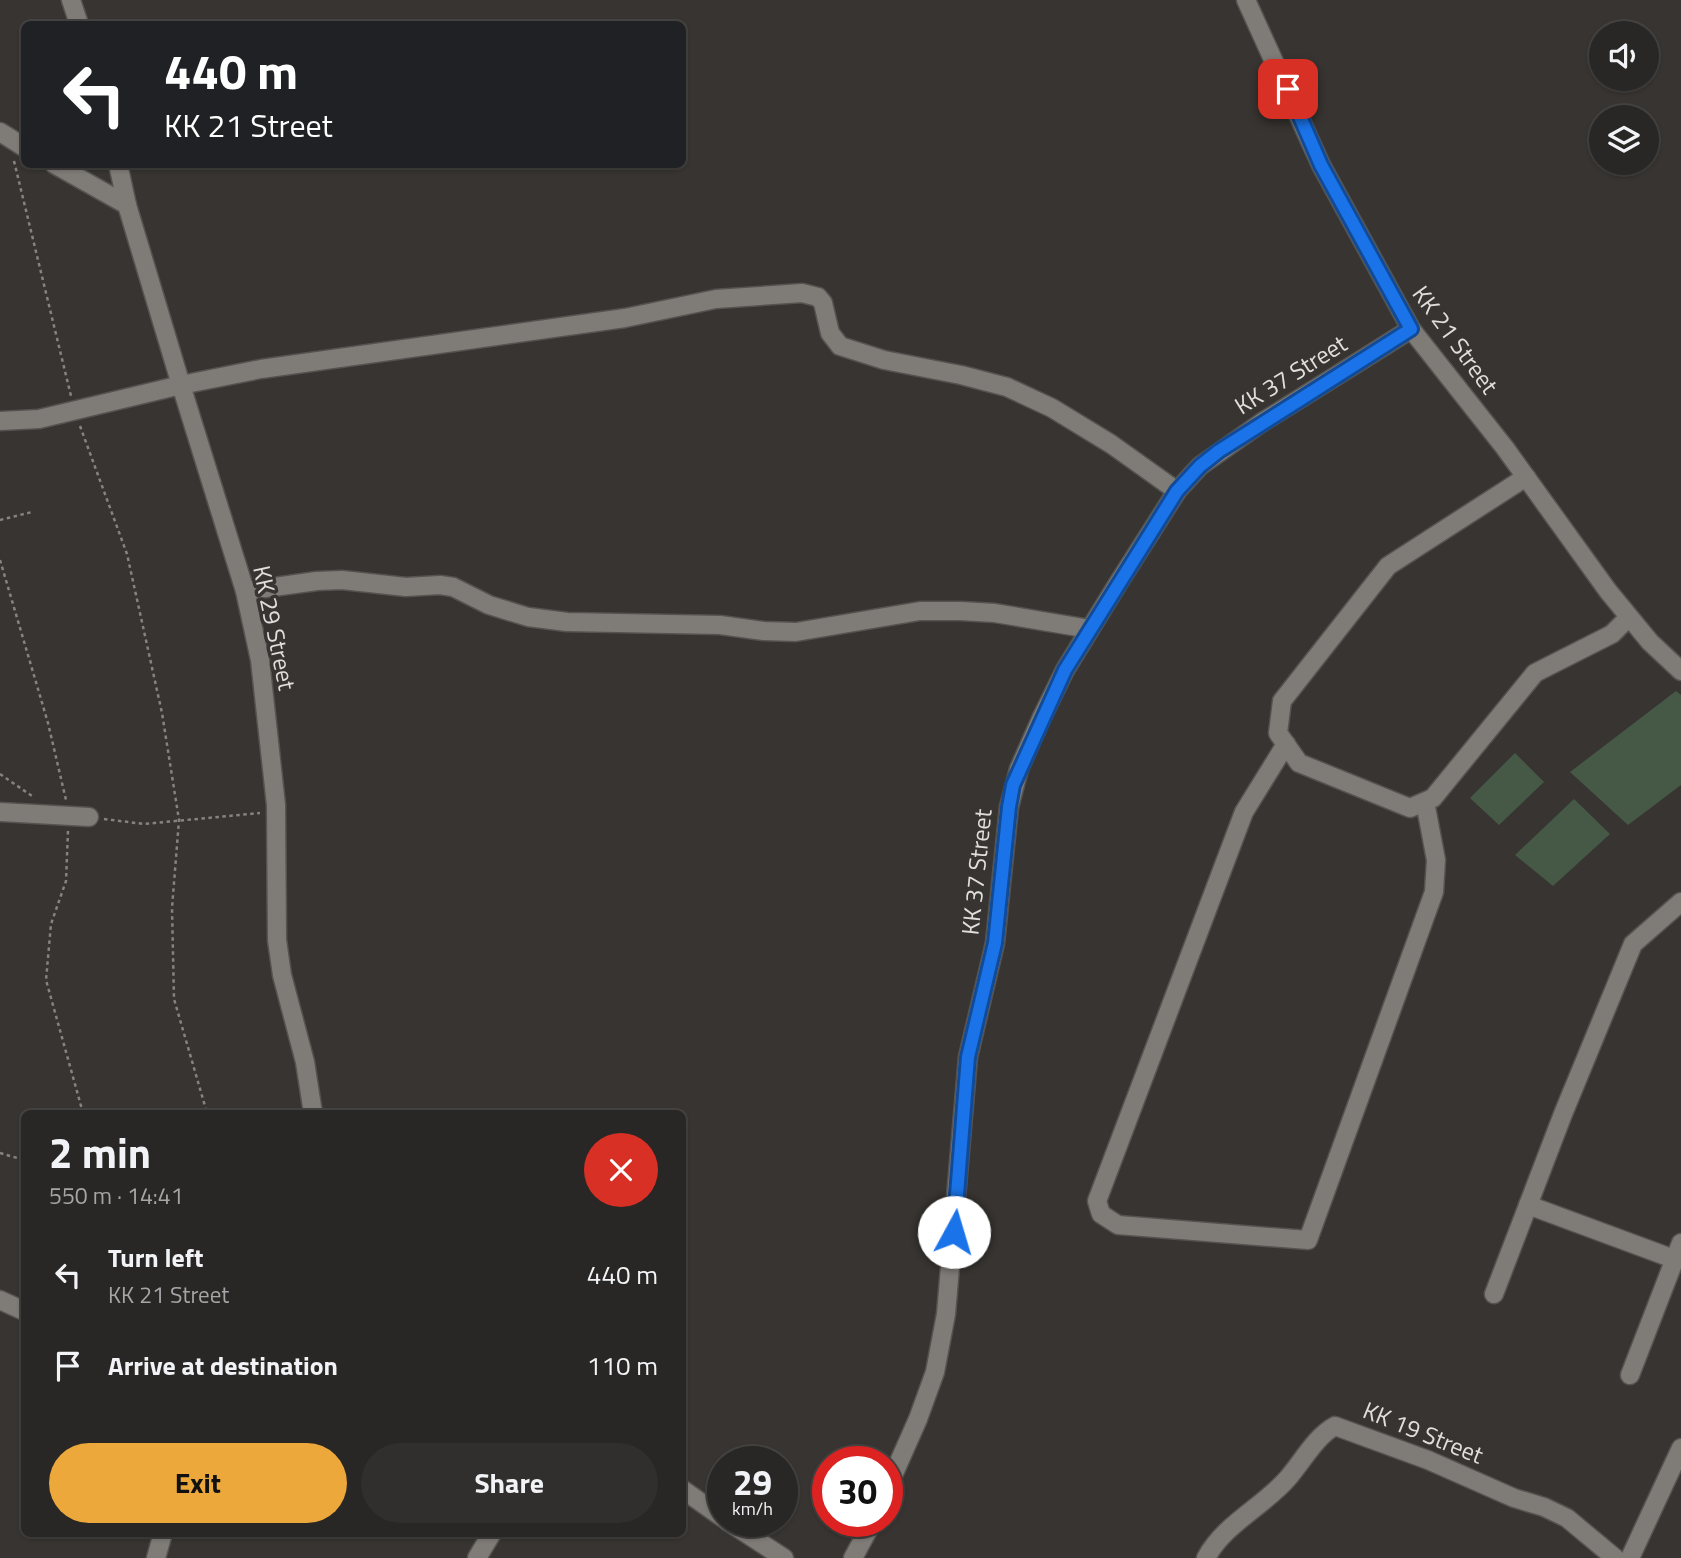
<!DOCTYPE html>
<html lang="en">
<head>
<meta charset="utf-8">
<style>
  :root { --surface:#292725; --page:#312f2d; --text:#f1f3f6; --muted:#a5a5a7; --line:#454442; --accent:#eda83c }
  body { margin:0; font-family:"Titillium Web",sans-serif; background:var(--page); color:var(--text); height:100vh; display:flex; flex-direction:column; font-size:26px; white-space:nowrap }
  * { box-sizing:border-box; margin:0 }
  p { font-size:23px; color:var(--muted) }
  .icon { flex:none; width:38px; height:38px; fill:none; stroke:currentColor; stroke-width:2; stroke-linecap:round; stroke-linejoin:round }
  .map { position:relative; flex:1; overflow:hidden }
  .drawer { position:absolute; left:21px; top:1110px; width:665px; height:427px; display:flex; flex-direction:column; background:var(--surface); border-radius:10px; box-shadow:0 2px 5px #0004,0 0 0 2px var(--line) }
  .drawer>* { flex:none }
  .top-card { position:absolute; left:21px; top:21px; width:665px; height:147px; border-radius:10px; box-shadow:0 2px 5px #0004,0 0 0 2px var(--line); background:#202124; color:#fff; overflow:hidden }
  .buttons { position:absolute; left:1589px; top:21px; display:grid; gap:14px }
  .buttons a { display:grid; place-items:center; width:70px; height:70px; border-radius:50%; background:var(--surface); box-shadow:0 2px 5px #0004,0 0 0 2px var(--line); font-size:35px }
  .speed { position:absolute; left:707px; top:1446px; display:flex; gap:14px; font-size:35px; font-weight:700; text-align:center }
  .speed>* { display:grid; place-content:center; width:91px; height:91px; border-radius:50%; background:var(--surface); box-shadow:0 2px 5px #0004,0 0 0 2px var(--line); line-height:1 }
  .speed small { font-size:18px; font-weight:400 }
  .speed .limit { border:10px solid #d22; background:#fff; color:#111 }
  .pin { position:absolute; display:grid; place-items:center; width:60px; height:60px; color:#fff; margin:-30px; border-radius:14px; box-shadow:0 4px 10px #0006 }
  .me { position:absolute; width:77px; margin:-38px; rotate:6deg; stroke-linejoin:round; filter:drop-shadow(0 0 5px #0008) }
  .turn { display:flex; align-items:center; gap:24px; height:147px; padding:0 28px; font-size:32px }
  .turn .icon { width:91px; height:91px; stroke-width:2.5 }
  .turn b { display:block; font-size:49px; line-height:60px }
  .round { display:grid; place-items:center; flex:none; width:74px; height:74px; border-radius:37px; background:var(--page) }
  .head { display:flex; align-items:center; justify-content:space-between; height:119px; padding:0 28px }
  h1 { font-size:42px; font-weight:700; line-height:52px }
  .button { display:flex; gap:14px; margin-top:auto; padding:14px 28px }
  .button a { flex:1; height:80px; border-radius:42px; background:var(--accent); color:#111; font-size:28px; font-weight:700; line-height:80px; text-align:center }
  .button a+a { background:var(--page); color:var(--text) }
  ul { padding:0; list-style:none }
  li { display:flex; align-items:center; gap:21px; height:91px; padding:0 28px }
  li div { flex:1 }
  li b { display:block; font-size:26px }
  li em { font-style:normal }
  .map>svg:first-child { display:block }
  .green { fill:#455946 }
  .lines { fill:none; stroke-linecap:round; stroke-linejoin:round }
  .minor-casing { stroke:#555350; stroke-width:21 }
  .path { stroke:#868381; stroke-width:2.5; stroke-dasharray:3.5 3.5; stroke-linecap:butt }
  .minor { stroke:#7f7c78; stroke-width:18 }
  .route-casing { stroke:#114b97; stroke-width:18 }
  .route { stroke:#1a73e8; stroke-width:12 }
  .labels { text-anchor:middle; stroke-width:7; stroke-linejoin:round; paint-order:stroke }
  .street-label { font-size:24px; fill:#e1dfdd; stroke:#373431 }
</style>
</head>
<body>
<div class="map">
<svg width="1681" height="1558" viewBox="0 0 1681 1558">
  <rect width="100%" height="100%" fill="#373431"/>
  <g class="green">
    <path d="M 1676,691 L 1681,695 L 1681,785 L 1628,825 L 1570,772 Z"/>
    <path d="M 1515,753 L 1544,782 L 1499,825 L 1470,798 Z"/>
    <path d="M 1574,799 L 1610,834 L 1553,886 L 1515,855 Z"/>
  </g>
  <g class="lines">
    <defs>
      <g id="minor">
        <path d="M 71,0 L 79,24"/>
        <path d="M 1246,0 L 1321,165 L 1411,329 L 1505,448 L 1608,591 L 1650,642 L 1681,671"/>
        <path d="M 0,132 L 24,147"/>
        <path d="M 54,164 L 127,205"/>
        <path d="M 118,164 L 127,205 L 181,385 L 245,591 L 260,660 L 276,805 L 277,940 L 282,975 L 305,1062 L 313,1113"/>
        <path d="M 0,421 L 39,419 L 181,385 L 261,369 L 625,318 L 716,299 L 802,293 L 818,297 L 823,303 L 830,333 L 840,346 L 884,360 L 961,375 L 1007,387 L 1052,408 L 1111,444 L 1177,491"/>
        <path d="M 1526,477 L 1388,566 L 1282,701 L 1278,733 L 1299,763 L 1410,808 L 1433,798 L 1535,673 L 1612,634 L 1629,617"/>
        <path d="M 245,591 L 317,581 L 342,580 L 406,587 L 440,585 L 453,587 L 489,605 L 528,617 L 567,622 L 720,625 L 764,631 L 796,632 L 920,611 L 960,611 L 995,613 L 1090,629"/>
        <path d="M 1286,744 L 1244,812 L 1097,1201 L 1101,1214 L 1118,1225 L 1308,1240 L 1434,892 L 1436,860 L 1425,802"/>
        <path d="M 0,812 L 89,817"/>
        <path d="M 1528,1205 L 1674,1259"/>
        <path d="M 1494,1294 L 1563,1114 L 1633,944 L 1681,902"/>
        <path d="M 0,1300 L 24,1311"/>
        <path d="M 1630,1375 L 1681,1243"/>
        <path d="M 682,1489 L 723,1518"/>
        <path d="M 887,1489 L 918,1419 L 935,1372 L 946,1314 L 968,1057 L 995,943 L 1009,807 L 1019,769 L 1042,717 L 1065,670 L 1119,582 L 1177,491 L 1200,466 L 1261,423 L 1411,329"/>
        <path d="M 727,1521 L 784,1558"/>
        <path d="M 156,1558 L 163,1533"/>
        <path d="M 477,1558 L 492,1533"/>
        <path d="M 853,1558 L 873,1521"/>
        <path d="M 1206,1558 C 1224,1524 1263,1507 1288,1478 C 1302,1462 1316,1436 1335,1426 L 1428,1460 L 1514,1498 L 1544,1507 L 1567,1518 L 1615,1558"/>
        <path d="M 1630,1558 L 1681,1448"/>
      </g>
    </defs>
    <use href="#minor" class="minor-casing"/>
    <g class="path">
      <path d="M 14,161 L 71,396"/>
      <path d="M 80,426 L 127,554 L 162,713 L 179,820 L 172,908 L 174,999 L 207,1113"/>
      <path d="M 0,520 L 32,512"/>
      <path d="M 0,560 L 48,723 L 66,800"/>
      <path d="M 0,774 L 32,796"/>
      <path d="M 104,819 L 144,824 L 260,813"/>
      <path d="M 68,831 L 66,881 L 51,924 L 46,980 L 83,1113"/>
      <path d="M 0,1153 L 24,1160"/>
    </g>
    <use href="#minor" class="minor"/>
  </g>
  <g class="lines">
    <defs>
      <path id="route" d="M 954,1232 L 968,1057 L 995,943 L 1009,807 L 1013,785 L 1065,670 L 1177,491 L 1200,466 L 1219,451 L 1411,329 L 1321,165 L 1288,89"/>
    </defs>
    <use href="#route" class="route-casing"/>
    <use href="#route" class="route"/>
  </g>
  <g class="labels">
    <g class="street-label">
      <text transform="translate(1455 340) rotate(54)" y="8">KK 21 Street</text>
      <text transform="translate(1291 375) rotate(-32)" y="8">KK 37 Street</text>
      <text transform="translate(274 628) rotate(78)" y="8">KK 29 Street</text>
      <text transform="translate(977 872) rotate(-84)" y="8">KK 37 Street</text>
      <text transform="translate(1423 1433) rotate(22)" y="8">KK 19 Street</text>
    </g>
  </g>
</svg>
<div class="buttons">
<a><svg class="icon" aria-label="sound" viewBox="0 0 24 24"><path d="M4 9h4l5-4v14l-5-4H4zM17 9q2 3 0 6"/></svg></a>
<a><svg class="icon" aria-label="layers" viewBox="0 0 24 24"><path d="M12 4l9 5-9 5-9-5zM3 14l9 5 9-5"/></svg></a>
</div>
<div class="speed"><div>29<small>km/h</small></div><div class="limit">30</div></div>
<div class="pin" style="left:1288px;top:89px;background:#d93025"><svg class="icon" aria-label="arrive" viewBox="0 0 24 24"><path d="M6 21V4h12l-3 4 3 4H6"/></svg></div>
<svg class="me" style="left:954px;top:1232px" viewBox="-20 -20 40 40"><circle r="19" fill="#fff"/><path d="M0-13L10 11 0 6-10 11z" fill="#1a73e8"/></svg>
<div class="top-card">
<div class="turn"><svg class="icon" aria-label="left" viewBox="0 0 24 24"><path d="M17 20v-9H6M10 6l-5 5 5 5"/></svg><div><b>440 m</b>KK 21 Street</div></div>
</div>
<section class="drawer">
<div class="head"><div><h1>2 min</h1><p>550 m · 14:41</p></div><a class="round" style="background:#d93025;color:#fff"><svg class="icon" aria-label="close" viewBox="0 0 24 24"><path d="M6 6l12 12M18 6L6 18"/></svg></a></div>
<ul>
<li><svg class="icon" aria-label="left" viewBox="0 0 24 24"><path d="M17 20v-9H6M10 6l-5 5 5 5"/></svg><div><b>Turn left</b><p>KK 21 Street</p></div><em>440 m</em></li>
<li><svg class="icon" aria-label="arrive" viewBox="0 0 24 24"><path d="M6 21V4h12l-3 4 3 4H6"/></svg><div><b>Arrive at destination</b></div><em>110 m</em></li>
</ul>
<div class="button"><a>Exit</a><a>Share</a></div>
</section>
</div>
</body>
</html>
